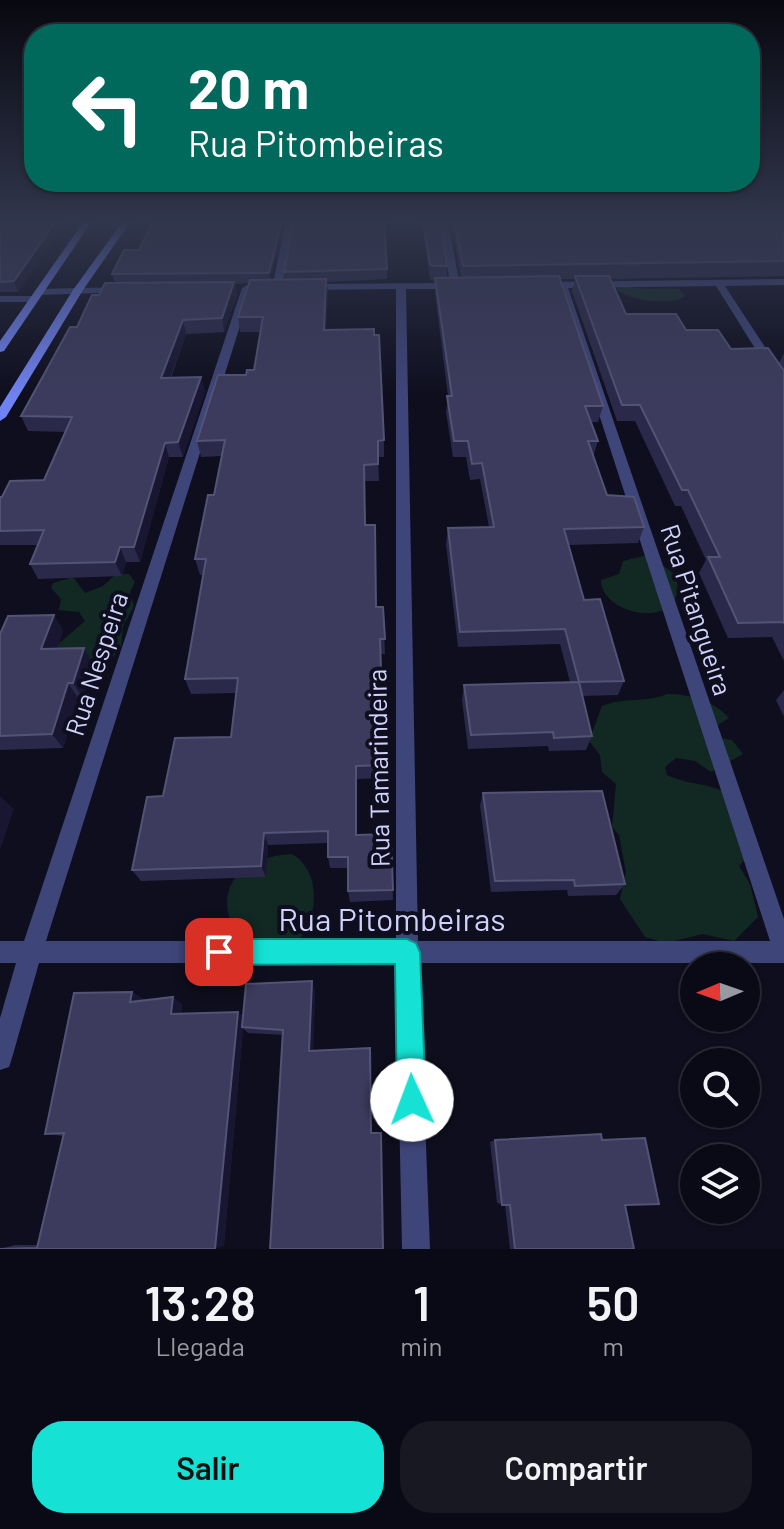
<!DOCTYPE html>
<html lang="es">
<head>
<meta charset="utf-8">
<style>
  :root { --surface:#0a0a16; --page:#181823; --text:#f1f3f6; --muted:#999aa1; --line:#2a2b35; --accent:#15e1d5 }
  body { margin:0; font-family:Barlow,sans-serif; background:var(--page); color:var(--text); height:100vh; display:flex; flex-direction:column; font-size:30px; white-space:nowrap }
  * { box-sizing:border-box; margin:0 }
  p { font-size:26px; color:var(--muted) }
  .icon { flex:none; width:44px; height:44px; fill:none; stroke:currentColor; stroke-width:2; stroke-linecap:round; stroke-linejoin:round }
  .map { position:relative; height:1249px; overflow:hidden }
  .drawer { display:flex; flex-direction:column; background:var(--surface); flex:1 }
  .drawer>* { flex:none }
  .banner { position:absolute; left:24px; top:24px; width:736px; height:168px; border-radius:32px; box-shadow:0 2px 6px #0004,0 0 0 2px var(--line); background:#00695c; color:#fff; overflow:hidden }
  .needle { width:52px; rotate:268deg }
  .tools { position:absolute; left:680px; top:952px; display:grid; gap:16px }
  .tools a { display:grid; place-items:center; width:80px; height:80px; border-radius:50%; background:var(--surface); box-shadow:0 2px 6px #0004,0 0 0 2px var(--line); font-size:40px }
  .pin { position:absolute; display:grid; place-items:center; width:68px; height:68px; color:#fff; margin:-34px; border-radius:16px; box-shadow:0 4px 12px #0006 }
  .me { position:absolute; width:88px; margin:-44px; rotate:358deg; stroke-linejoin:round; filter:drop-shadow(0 0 6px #0008) }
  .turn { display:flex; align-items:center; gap:28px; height:168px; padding:0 32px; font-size:36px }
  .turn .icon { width:104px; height:104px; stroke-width:2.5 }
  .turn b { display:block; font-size:56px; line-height:68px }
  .eta { display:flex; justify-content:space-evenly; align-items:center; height:136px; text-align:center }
  .eta b { font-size:48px; font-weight:600; line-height:56px }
  .button { display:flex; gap:16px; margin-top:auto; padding:16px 32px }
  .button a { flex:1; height:92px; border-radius:32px; background:var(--accent); color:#111; font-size:32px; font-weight:600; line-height:92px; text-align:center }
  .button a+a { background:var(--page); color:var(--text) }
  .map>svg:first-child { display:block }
  .green { fill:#122823 }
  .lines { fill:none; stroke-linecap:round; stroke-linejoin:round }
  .minor { fill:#3e4579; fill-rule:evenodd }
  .secondary { fill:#7082f1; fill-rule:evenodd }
  .wall { fill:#2a294a }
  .shaded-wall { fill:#181631 }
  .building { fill:#3c3b5d; stroke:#535376; stroke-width:2 }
  .route { fill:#15e1d5; stroke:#0e928a; stroke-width:2 }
  .labels { text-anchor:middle; stroke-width:8; stroke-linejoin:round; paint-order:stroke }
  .street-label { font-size:26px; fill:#d0d2fb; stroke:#0e0e1e }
  .near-street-label { font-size:32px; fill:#d0d2fb; stroke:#0e0e1e }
</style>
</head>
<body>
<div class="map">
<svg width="784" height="1249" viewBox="0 0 784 1249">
  <rect width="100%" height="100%" fill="#0e0e1e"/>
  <g class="green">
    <path d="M 624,286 C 643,291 659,287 679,289 L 685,296 C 671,306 629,301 616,289 Z"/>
    <path d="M 647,555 L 675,574 C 694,631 601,619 601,580 L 619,574 L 623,561 Z"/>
    <path d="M 116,574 L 129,574 L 135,582 L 130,592 L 134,606 L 123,626 L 121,648 L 107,664 L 97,670 L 83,673 L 58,664 L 56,646 L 85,621 L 79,612 L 59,610 L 61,599 L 51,588 L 53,583 L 73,577 L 85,593 L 103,586 Z"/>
    <path d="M 667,694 C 688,693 716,702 729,718 L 718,725 L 715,737 L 732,740 L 743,754 L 711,772 L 695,761 L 676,758 L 665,767 L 667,775 C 690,786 709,782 730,795 L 750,854 L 739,866 L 750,884 L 758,917 L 734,941 L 703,934 L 666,943 L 645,937 L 620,899 L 626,872 L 619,835 L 612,827 L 616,784 L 602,772 L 600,755 L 589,741 L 602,706 C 624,697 646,703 667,694 Z"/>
    <path d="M 292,854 C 323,871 319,926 293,945 L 241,942 C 208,892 237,857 292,854 Z"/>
  </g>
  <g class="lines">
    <g class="minor">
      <path d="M 286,221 L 294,221 L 282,288 L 277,291 L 272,288 Z"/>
      <path d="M 440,221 L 448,221 L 460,286 L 455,289 L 406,289 L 418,941 L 770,941 L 558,288 L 542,288 L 537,285 L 542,282 L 784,279 L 784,285 L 725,286 L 784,376 L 784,388 L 778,385 L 716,286 L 568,288 L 784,919 L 784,963 L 419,963 L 430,1249 L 402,1249 L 396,963 L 39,963 L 12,1058 L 9,1067 L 0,1070 L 0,1018 L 16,963 L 0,963 L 0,941 L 24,941 L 242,288 L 247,285 L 252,288 L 46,941 L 396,941 L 396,289 L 306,290 L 301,287 L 306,284 L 450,283 Z"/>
      <path d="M 122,287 L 125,288 L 125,292 L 39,295 L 34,292 L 39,289 Z"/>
      <path d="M 0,296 L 34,296 L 39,299 L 34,302 L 0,302 Z"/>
    </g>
    <g class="secondary">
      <path d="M 84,221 L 92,221 L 4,351 L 0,352 L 0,341 Z"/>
      <path d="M 123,221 L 131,221 L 83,290 L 6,417 L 0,421 L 0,407 L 73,290 Z"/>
    </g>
  </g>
  <g class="wall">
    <path d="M 0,221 L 66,221 L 18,292 L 0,292 Z"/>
    <path d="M 285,221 L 271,280 L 285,280 L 284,272 L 387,269 L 387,279 L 327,282 L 328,294 L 326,330 L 374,335 L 384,440 L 384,457 L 378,457 L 379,481 L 365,481 L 365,525 L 376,607 L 383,607 L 385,654 L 381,654 L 384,778 L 357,779 L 357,835 L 391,834 L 393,900 L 350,902 L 348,891 L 348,868 L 330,868 L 328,857 L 328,843 L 268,845 L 266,877 L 141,881 L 132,870 L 163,796 L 231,737 L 236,693 L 191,694 L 185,679 L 203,575 L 200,575 L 195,559 L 214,495 L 222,456 L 201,457 L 197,441 L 246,375 L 254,370 L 261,332 L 240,332 L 238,317 L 249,283 L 235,284 L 237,295 L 224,332 L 186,334 L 171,378 L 201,377 L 205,392 L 183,457 L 169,457 L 140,562 L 126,562 L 122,576 L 38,579 L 30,564 L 38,545 L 0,545 L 0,497 L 44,480 L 66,432 L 28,431 L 21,416 L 77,327 L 99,295 L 115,283 L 112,274 L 139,250 Z"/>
    <path d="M 421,221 L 440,221 L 447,266 L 447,278 L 461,278 L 451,221 L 784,221 L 784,276 L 611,279 L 626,314 L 686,330 L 784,371 L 784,661 L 772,637 L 728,638 L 699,573 L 706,560 L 681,506 L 675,506 L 635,421 L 617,421 L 572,291 L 575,279 L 560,279 L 603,406 L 598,422 L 591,422 L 598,441 L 593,457 L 607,495 L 644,527 L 638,543 L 569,545 L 584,600 L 624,681 L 618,695 L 582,696 L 592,736 L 586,750 L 549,751 L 548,746 L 468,749 L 462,700 L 464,685 L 570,682 L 560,644 L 458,647 L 446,544 L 448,528 L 489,527 L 480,479 L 470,480 L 466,457 L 453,457 L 446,412 L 448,396 L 435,293 L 435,281 L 433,281 L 430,279 Z"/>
    <path d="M 784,353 L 784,371 L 779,363 Z"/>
    <path d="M 63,630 L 57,649 L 93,663 L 83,698 L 78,698 L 63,748 L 0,750 L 0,634 Z"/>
    <path d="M 784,690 L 784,717 L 776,700 Z"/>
    <path d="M 483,793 L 625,884 L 616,895 L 568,896 L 567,890 L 491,892 L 480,805 Z"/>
    <path d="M 315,989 L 313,1050 L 370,1053 L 371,1133 L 384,1249 L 283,1035 L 248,1033 L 243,1028 L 224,1245 L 215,1249 L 0,1249 L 15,1245 L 37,1245 L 63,1136 L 45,1134 L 132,992 L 143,999 L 142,1000 L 182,1004 L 181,1014 L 238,1012 L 243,1017 Z"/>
    <path d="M 495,1140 L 602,1140 L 625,1205 L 634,1249 L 510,1249 L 505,1205 L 497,1203 L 490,1142 Z"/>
  </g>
  <g class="shaded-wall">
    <path d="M 56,221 L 66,221 L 18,292 L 14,281 Z"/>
    <path d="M 282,221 L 285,221 L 271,283 L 269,273 Z"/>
    <path d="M 326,279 L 328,294 L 325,345 L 324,330 Z"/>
    <path d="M 234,282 L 237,295 L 224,332 L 222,318 Z"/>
    <path d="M 183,320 L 186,334 L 165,392 L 161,378 Z"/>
    <path d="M 201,377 L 205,392 L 183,457 L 178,442 Z"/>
    <path d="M 165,443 L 169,457 L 140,562 L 134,547 Z"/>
    <path d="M 120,547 L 126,562 L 122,576 L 115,562 Z"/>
    <path d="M 54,615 L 63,630 L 52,664 L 41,649 Z"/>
    <path d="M 84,648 L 93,663 L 83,698 L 73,683 Z"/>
    <path d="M 68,683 L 78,698 L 63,748 L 52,734 Z"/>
    <path d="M 356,766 L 357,779 L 357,847 L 356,835 Z"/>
    <path d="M 0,796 L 14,809 L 0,850 Z"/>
    <path d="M 264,833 L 268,845 L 266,877 L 261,866 Z"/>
    <path d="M 312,981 L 315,989 L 313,1056 L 309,1051 Z"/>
    <path d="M 132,992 L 143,999 L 141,1008 L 130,1002 Z"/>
    <path d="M 173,997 L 182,1004 L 180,1021 L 171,1014 Z"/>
    <path d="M 238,1012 L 244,1018 L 242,1027 L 243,1028 L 224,1245 L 215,1249 Z"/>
  </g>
  <g class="building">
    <path d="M 0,221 L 56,221 L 14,281 L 0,282 Z"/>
    <path d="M 153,221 L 282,221 L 269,273 L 112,274 L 124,250 L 139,250 Z"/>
    <path d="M 294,221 L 384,221 L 387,269 L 284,272 Z"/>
    <path d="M 423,221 L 440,221 L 447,266 L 433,266 L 430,264 Z"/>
    <path d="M 454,221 L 775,221 L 784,229 L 784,261 L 463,266 Z"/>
    <path d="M 559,276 L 603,406 L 585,406 L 598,441 L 588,441 L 607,495 L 634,497 L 644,527 L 564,529 L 584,600 L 600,599 L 624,681 L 579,682 L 565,629 L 460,632 L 448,528 L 494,527 L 482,463 L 472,464 L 468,441 L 454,441 L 447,396 L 452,396 L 435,278 Z"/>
    <path d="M 575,276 L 609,276 L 626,314 L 676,314 L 686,330 L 718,330 L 731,349 L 768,348 L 784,371 L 784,623 L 783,622 L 738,623 L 708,557 L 720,557 L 688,490 L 682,490 L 640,405 L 622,405 Z"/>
    <path d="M 326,279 L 324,330 L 374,329 L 374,335 L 379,335 L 384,440 L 378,441 L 378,464 L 364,465 L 365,525 L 375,525 L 376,607 L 383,607 L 385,639 L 380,639 L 384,765 L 356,766 L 356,835 L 391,834 L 393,890 L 348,891 L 348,857 L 328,857 L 328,831 L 264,833 L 261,866 L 132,870 L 147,797 L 163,796 L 175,738 L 231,737 L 238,678 L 185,679 L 206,559 L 195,559 L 208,495 L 214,495 L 225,440 L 197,441 L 218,375 L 246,375 L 247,370 L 254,370 L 263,317 L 238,317 L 250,280 Z"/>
    <path d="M 234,282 L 222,318 L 183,320 L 161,378 L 201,377 L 178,442 L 165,443 L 134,547 L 120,547 L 115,562 L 30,564 L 44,530 L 0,531 L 0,497 L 2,497 L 10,481 L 44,480 L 72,417 L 21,416 L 70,327 L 77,327 L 92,295 L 99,295 L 105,283 Z"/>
    <path d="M 54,615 L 41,649 L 84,648 L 73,683 L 68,683 L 52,734 L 0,736 L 0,634 L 8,616 Z"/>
    <path d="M 579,682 L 592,736 L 554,738 L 553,732 L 471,735 L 464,685 Z"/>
    <path d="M 602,791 L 625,884 L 575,886 L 574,880 L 495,881 L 483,793 Z"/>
    <path d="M 312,981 L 309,1051 L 370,1048 L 371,1133 L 381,1133 L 383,1249 L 270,1249 L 283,1030 L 242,1027 L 246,984 Z"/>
    <path d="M 132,992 L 130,1002 L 173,997 L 171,1014 L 238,1012 L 215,1249 L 0,1249 L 37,1248 L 64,1133 L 45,1134 L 74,993 Z"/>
    <path d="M 601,1134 L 602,1140 L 645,1138 L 659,1204 L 625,1205 L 634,1249 L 515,1249 L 510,1205 L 502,1205 L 495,1140 Z"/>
  </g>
  <linearGradient id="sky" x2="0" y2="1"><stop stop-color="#080810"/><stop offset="0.56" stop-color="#30364c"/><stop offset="1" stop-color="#30364c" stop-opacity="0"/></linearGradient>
  <rect width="784" height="396" fill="url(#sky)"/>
  <path class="route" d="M 219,939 L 407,939 L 416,943 L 420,952 L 426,1100 L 422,1111 L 412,1115 L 401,1111 L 397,1100 L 395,964 L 219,965 L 210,961 L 206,952 L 210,943 Z"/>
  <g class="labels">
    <g class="street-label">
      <text transform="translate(696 610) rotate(72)" y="9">Rua Pitangueira</text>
      <text transform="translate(97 664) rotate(-72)" y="9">Rua Nespeira</text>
      <text transform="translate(379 768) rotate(-91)" y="9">Rua Tamarindeira</text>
    </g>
    <g class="near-street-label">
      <text x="392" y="931">Rua Pitombeiras</text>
    </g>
  </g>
</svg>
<div class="tools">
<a><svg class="needle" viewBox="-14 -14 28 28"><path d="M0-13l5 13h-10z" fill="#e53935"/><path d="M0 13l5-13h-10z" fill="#999aa1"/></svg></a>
<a><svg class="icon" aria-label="search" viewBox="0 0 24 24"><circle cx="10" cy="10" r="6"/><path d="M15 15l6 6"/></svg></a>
<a><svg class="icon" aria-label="layers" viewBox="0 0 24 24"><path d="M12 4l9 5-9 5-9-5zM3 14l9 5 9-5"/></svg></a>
</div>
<div class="pin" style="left:219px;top:952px;background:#d93025"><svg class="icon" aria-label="arrive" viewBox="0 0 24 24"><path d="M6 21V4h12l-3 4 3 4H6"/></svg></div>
<svg class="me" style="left:412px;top:1100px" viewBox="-20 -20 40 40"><circle r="19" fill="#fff"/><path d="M0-13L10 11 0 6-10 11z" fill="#15e1d5"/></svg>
<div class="banner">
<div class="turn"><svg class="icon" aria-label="left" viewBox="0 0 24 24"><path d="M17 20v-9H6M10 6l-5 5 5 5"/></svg><div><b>20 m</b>Rua Pitombeiras</div></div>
</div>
</div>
<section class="drawer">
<div class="eta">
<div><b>13:28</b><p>Llegada</p></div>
<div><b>1</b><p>min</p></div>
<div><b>50</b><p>m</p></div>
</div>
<div class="button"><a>Salir</a><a>Compartir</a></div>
</section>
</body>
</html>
